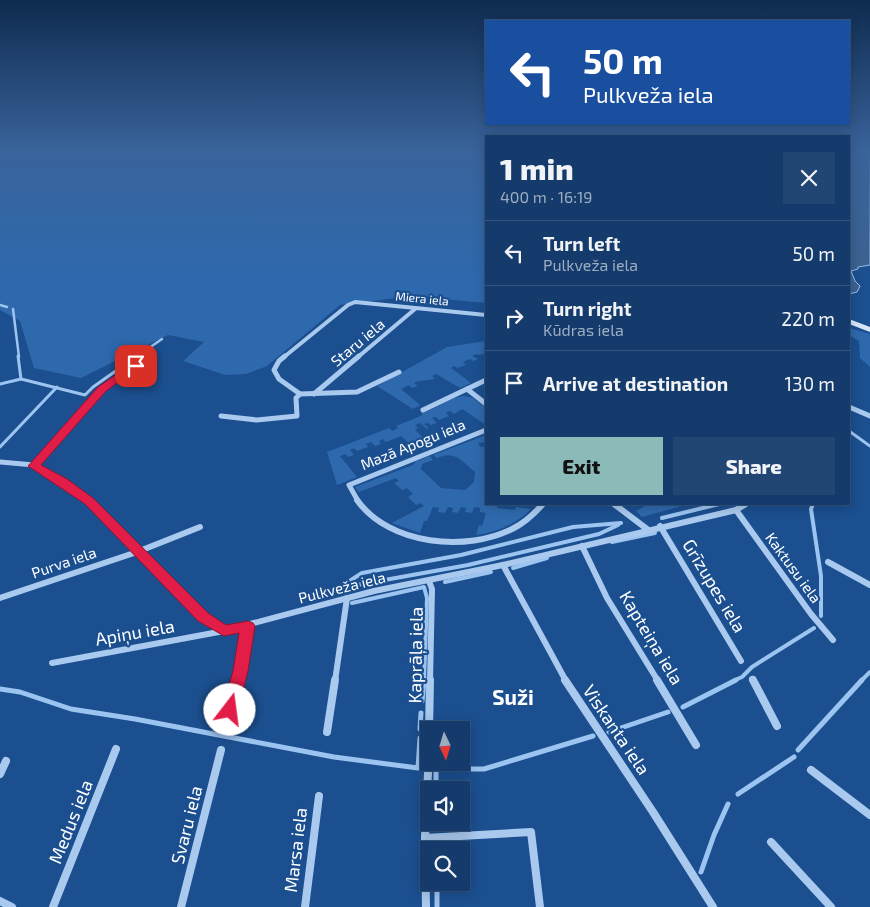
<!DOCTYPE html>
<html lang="en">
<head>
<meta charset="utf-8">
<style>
  :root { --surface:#143b6b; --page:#214673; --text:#f1f3f6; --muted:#9dadc1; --line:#33557e; --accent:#8bbbb9 }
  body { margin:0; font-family:"Exo 2",sans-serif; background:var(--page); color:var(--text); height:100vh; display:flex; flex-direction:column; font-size:19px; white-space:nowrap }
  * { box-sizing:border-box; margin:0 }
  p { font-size:16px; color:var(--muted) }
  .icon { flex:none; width:28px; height:28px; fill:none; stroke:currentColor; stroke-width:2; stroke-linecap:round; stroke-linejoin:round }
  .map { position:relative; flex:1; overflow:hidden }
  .panel { position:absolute; left:485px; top:135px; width:365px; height:370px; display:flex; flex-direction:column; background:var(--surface); border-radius:0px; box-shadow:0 2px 12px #0003,0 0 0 1px var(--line) }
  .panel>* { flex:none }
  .guide { position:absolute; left:485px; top:20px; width:365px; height:105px; border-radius:0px; box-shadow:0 2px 12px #0003,0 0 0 1px var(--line); background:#1a4fa0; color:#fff; overflow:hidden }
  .needle { width:32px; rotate:176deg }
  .tools { position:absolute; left:420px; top:721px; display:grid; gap:10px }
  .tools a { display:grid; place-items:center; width:50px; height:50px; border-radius:0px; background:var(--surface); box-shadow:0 2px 12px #0003,0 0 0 1px var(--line); font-size:25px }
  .pin { position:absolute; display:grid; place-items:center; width:42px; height:42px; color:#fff; margin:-21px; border-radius:10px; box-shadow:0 2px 8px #0006 }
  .me { position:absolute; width:55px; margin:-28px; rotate:15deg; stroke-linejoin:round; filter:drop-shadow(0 0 4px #0008) }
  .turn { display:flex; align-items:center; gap:18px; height:105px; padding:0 15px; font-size:22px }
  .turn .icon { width:65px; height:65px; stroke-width:2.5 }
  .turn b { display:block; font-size:35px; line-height:42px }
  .round { display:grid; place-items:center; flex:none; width:52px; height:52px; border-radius:0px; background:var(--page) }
  .head { display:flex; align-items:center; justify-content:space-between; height:85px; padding:0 15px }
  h1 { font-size:30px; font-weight:800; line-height:38px }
  .cta { display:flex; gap:10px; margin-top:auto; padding:10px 15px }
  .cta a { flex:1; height:58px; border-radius:0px; background:var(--accent); color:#111; font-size:20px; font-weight:800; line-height:58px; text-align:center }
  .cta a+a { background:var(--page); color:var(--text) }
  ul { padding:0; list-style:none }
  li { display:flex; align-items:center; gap:15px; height:65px; padding:0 15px; border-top:1px solid var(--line) }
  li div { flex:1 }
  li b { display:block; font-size:19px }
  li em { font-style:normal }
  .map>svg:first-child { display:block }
  .green { fill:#2e69ad }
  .water { fill:#3c6290; stroke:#9cc4f0 }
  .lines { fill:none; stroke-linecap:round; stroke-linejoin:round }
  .stream-far3 { stroke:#9cc4f0; stroke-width:2.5 }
  .stream-far2 { stroke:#9cc4f0; stroke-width:3 }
  .stream-far1 { stroke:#9cc4f0; stroke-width:4 }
  .stream { stroke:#9cc4f0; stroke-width:5 }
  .minor-far3 { stroke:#a9c9ee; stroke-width:4 }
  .minor-far2 { stroke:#a9c9ee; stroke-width:5 }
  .minor-far1 { stroke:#a9c9ee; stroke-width:6 }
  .minor { stroke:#a9c9ee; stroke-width:8 }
  .secondary { fill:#d6e6fa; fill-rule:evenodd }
  .route { fill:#e11d48; stroke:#92132f }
  .labels { text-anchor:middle; stroke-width:4.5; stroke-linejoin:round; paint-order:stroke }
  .far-street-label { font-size:12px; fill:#fff; stroke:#1b4f8f }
  .street-label { font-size:15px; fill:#fff; stroke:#1b4f8f }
  .near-street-label { font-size:18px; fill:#fff; stroke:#1b4f8f }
  .near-quarter-label { font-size:21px; font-weight:bold; fill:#fff; stroke:#1b4f8f }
</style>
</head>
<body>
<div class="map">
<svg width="870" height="907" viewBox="0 0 870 907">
  <rect width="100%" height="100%" fill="#1b4f8f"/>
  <g class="green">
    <path d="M 0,151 L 486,151 L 486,303 L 412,296 L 340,305 L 267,366 L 246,374 L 225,375 L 183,361 L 204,342 L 168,335 L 81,378 L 34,368 L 20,321 L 0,310 Z"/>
    <path d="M 849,328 L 870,334 L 870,367 L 860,358 L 859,341 L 849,335 Z"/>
    <path d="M 486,341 L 486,353 L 479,355 L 476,354 L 472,356 L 478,359 L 473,361 L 470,359 L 463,362 L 466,365 L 457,368 L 454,366 L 451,368 L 471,383 L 460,388 L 436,374 L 432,376 L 435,378 C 427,382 422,379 414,383 L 418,386 L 412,388 L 409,385 L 401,389 L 420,405 L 413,409 L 377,386 L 447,347 Z"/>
    <path d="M 464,396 L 473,398 L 486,408 L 486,425 L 462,409 L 454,414 L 450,411 L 446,413 L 449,416 L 439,420 L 436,417 L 432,418 L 437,423 L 431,425 L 428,423 L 424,424 L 429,428 L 427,429 L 420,423 L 415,425 L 418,428 L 415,430 L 425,439 L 423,440 L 427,443 L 423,445 L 427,448 L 423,450 L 416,444 L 409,446 L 408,445 L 410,444 L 401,436 L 386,442 L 383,439 L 379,441 L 381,444 L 375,446 L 371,442 L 366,444 L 368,447 L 357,451 L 354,448 L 350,450 L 354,455 L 348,457 L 345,454 L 340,456 L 357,477 L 337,485 L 327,452 L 389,428 L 392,431 L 398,428 L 396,426 L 423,415 L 421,413 C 436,410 449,397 464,396 Z"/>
    <path d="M 486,435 L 486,441 L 478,444 L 481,447 L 486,446 L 486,504 L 497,504 L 497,508 L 515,510 L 516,507 L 531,509 C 517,523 496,533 476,535 L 479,525 L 482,526 L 486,513 L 480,512 L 480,508 L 474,507 L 472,513 L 465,512 L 466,508 L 461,507 L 458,513 L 452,512 L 453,508 L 448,507 L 445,513 L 438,512 L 439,508 L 433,507 L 427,521 L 424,521 L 420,533 L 392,523 L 424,506 L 421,503 L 416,505 L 408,497 L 413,494 L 407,488 L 402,490 L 394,483 L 399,481 L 396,478 L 359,492 L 355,487 L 413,465 L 416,461 L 430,456 L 433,460 L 422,464 L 421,469 L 441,488 L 465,490 L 474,482 L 475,472 C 461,461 456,450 437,458 L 433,455 Z"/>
    <path d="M 649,504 L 689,504 L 642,517 L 636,511 Z"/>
  </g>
  <path class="water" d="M 849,151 L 870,151 L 870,265 L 858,267 L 858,269 L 851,271 L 855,281 L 860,286 L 857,292 L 849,294 Z"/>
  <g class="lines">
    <g class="stream-far3">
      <path d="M 0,305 L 7,307"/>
      <path d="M 13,309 L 19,357"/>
      <path d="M 136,357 L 162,339"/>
    </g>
    <g class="stream-far2">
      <path d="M 18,356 L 21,379"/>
      <path d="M 0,384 L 21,379 L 85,395 L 93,387 L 137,356"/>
      <path d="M 849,431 L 870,446"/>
      <path d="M 0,447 L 57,387"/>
    </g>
    <g class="stream-far1">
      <path d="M 813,504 L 811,509 L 821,576 L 821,616"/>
      <path d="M 662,518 L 719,504"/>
      <path d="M 612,542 L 655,533"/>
      <path d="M 513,568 L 547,558"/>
      <path d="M 445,582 L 491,572"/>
      <path d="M 340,588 L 468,565 L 599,534 L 618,525"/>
      <path d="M 337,589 L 362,573 L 461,555 L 573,527 L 621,523"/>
      <path d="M 352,603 L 424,587 L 427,598 L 424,681"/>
      <path d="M 733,681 L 742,677 L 752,667 L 814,628"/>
      <path d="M 861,681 L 870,672"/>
    </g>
    <g class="stream">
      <path d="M 0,689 L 20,692 L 71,709 L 135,719 L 334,757 L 418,768 L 420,738"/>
      <path d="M 422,701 L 424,680"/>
      <path d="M 683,707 L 736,680"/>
      <path d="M 420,729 L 421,713"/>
      <path d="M 609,732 L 668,712"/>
      <path d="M 798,750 L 862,680"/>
      <path d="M 436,790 L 436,769 L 484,769 L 593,736"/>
      <path d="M 738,794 L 794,757"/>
      <path d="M 435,822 L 435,825"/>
      <path d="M 701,872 L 714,835 L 728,804"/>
      <path d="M 437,882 L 437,907"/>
    </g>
    <g class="minor-far3">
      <path d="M 150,357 L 152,356"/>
      <path d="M 284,357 L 348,305 L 355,302 L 486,315"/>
      <path d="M 358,357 L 415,309"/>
    </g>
    <g class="minor-far2">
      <path d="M 285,356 L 279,361 L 274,370 L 279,379 L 300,394 L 357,392 L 399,372"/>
      <path d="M 486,380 L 467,389 L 486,404"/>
      <path d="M 314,394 L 359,356"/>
      <path d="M 849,407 L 870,416"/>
      <path d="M 423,410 L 467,389"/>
      <path d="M 221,416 L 257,420 L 297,416 L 296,398 L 300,394"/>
      <path d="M 0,462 L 34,465 L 63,482 L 89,501"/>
      <path d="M 34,465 L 102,389 L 152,356"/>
      <path d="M 358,501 L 349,485 L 486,430"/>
    </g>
    <g class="minor-far1">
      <path d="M 87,500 L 203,617 L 224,631 L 374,591 L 503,565 L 736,510 L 746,504"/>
      <path d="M 357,500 C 389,545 467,553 514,528 C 526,522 534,514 543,504"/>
      <path d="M 614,504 L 647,529"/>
      <path d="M 736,510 L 811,614 L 833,640"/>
      <path d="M 660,526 L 741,661"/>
      <path d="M 582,546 L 607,598 L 658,681"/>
      <path d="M 828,562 L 870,585"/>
      <path d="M 503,565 L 566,681"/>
      <path d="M 429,581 L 432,589 L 430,681"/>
      <path d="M 0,598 L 137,552 L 200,527"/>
      <path d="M 52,663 L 224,631"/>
      <path d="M 752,679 L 753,681"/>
      <path d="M 237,681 L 248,626"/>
      <path d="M 335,681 L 347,598"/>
    </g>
    <g class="minor">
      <path d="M 565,680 L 653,812 L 713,907"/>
      <path d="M 657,680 L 696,745"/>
      <path d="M 753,680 L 777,726"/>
      <path d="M 230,710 L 238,680"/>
      <path d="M 429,730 L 430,680"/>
      <path d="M 327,732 L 335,680"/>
      <path d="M 811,770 L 870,815"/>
      <path d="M 0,774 L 6,761"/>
      <path d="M 425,838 L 531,832 L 540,907"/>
      <path d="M 771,842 L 831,907"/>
      <path d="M 0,901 L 12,907"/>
      <path d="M 53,907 L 116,749"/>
      <path d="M 181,907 L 221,750"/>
      <path d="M 305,907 L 319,796"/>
      <path d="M 426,907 L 425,838 L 429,751"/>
    </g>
    <path class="secondary" d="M 849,319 L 870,327 L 870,332 L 849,324 Z"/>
  </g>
  <linearGradient id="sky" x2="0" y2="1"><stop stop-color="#0f2b4f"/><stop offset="0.54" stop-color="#39639b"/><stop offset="1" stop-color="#39639b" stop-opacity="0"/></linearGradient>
  <rect width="870" height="278" fill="url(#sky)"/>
  <path class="route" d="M 133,363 L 140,363 L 141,366 L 106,391 L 41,465 L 67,479 L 93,498 L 208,613 L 226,625 L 248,621 L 253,623 L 255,626 L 248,671 L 238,710 L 236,715 L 230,716 L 224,715 L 222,710 L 233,671 L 239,633 L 224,636 L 198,621 L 85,504 L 28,466 L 98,387 Z"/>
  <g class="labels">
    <g class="far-street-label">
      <text transform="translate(422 299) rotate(6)" y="4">Miera iela</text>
    </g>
    <g class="street-label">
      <text transform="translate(358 343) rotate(-40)" y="5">Staru iela</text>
      <text transform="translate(413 445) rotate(-22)" y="5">Mazā Apogu iela</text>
      <text transform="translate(64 563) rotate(-19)" y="5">Purva iela</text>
      <text transform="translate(793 568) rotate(54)" y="5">Kaktusu iela</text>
      <text transform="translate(342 588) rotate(-14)" y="5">Pulkveža iela</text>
    </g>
    <g class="near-street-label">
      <text transform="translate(714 586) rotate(59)" y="6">Grīzupes iela</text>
      <text transform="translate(135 633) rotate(-10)" y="6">Apiņu iela</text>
      <text transform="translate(651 638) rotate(59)" y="6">Kapteiņa iela</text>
      <text transform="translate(416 655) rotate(-89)" y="6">Kaprāļa iela</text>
      <text transform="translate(616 730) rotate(56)" y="6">Viskanta iela</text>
      <text transform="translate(71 822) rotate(-68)" y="6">Medus iela</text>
      <text transform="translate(187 825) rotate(-76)" y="6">Svaru iela</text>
      <text transform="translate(296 850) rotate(-83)" y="6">Marsa iela</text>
    </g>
    <g class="near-quarter-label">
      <text x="513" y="705">Suži</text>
    </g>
  </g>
</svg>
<div class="tools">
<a><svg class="needle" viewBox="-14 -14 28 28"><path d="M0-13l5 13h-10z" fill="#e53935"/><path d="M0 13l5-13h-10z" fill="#9dadc1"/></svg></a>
<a><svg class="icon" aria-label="sound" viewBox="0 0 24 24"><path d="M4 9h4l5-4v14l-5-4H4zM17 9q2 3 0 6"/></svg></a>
<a><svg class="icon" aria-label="search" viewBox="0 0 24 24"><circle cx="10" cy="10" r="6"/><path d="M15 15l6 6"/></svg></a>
</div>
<div class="pin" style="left:136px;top:366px;background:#d93025"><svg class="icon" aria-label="arrive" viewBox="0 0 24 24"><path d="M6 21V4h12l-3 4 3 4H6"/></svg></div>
<svg class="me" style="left:230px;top:710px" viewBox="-20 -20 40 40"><circle r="19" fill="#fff"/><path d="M0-13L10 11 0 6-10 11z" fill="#e11d48"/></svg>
<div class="guide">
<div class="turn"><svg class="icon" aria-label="left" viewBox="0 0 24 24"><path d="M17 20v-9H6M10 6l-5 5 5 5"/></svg><div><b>50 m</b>Pulkveža iela</div></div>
</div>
<section class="panel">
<div class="head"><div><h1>1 min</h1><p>400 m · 16:19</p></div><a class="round"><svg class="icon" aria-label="close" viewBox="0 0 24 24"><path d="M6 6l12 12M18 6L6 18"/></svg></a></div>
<ul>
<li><svg class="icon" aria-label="left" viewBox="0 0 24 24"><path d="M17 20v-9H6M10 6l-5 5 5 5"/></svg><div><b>Turn left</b><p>Pulkveža iela</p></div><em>50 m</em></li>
<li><svg class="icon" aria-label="right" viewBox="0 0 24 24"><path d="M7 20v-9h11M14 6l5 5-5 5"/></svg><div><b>Turn right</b><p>Kūdras iela</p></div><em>220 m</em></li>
<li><svg class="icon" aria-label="arrive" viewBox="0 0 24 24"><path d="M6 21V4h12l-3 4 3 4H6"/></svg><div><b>Arrive at destination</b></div><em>130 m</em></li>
</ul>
<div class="cta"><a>Exit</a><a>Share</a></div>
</section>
</div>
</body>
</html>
